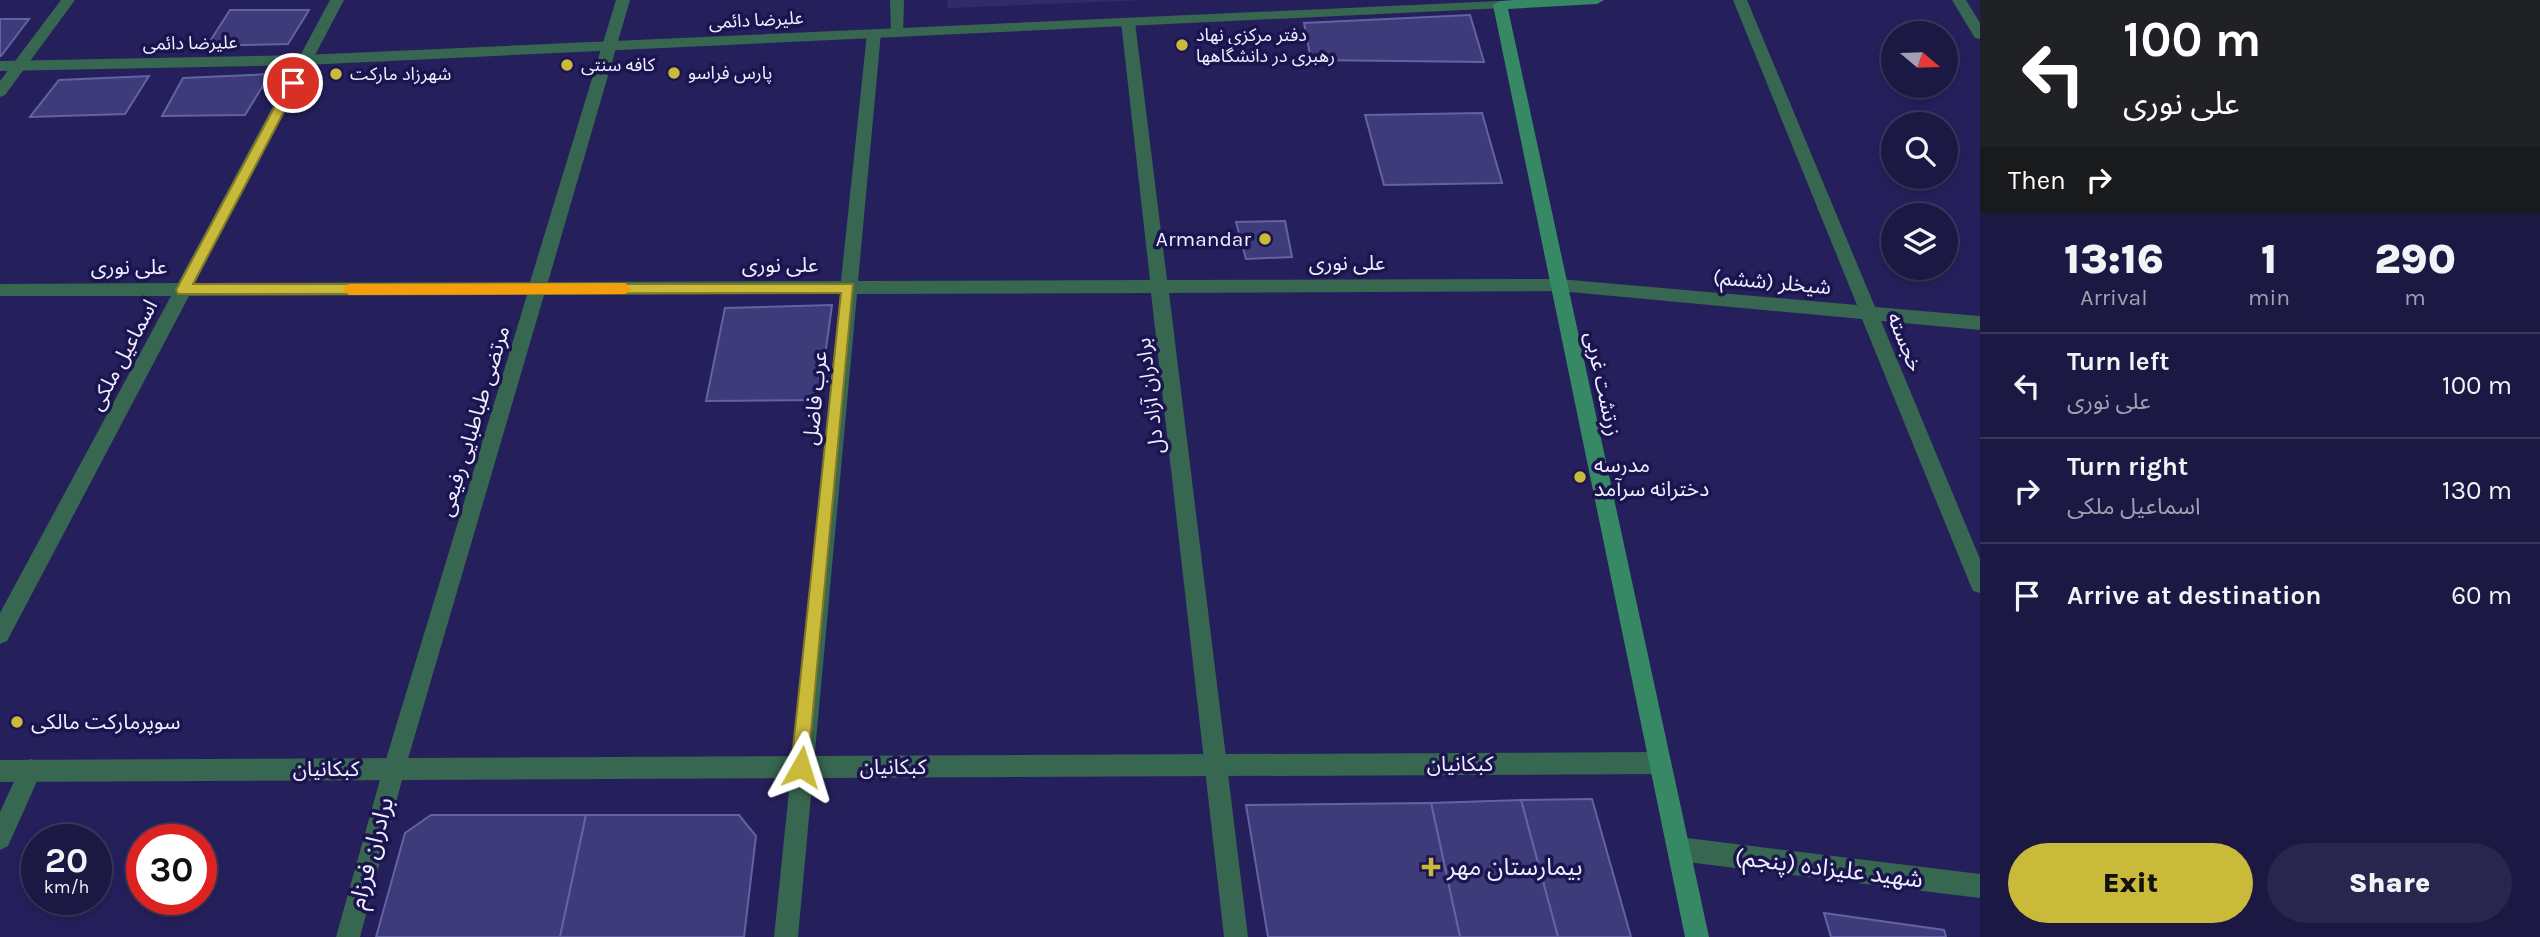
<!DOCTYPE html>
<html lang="en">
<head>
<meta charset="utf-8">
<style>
  :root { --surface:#1c1844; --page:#29254f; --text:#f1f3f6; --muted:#a0a0b2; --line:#3a375d; --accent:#caba3a }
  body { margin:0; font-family:Karla,"Noto Sans Arabic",sans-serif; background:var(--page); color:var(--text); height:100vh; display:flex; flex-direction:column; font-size:26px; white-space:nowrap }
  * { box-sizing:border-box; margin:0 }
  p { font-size:23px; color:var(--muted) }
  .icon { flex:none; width:38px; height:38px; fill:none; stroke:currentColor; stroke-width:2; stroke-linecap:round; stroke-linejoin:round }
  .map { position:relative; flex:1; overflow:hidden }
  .panel { display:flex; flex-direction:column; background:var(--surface); width:560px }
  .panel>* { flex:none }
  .top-card { background:#202124; color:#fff; overflow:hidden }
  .needle { width:46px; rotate:109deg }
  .controls { position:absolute; left:1881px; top:21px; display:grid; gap:14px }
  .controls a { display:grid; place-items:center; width:77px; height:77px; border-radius:50%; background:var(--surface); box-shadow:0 4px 10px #0003,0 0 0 2px var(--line); font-size:35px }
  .speed { position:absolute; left:21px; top:824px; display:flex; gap:14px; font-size:35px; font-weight:700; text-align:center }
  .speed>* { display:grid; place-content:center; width:91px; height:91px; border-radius:50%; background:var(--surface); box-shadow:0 4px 10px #0003,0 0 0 2px var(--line); line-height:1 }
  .speed small { font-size:18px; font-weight:400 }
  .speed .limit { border:10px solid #d22; background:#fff; color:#111 }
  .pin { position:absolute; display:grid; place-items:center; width:60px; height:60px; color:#fff; margin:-30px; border:4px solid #fff; border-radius:50%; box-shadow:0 2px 7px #0007 }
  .me { position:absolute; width:77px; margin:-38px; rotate:6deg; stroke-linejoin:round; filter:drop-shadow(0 0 5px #0008) }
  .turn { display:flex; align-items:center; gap:24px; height:147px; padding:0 28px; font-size:32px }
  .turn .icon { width:91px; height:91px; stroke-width:2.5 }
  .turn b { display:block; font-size:49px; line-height:60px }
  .then { display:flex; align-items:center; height:66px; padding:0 28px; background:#0003; gap:14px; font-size:26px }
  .eta { display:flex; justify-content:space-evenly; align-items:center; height:119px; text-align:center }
  .eta b { font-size:42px; font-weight:800; line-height:49px }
  .action { display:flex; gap:14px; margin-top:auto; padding:14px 28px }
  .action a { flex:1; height:80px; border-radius:42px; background:var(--accent); color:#111; font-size:28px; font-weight:800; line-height:80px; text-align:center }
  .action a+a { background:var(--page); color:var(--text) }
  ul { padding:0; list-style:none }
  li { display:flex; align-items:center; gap:21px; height:105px; padding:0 28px; border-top:2px solid var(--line) }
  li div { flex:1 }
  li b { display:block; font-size:26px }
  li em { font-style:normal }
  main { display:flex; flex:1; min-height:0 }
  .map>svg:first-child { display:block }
  .built { fill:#322b6b }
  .building { fill:#3d3b79; stroke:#6262a4; stroke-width:2 }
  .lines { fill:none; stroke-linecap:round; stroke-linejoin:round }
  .minor { fill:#376750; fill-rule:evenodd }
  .tertiary { fill:#376750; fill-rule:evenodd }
  .secondary { fill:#378865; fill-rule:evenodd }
  .route { fill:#caba3a; stroke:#837926; stroke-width:2 }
  .slow { fill:#f59e0b }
  .poi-dot { fill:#caba3a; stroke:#1c144f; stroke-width:2.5 }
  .labels { text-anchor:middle; stroke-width:7; stroke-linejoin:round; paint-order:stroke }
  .far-street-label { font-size:18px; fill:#eeeffe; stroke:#1c144f }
  .far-poi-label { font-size:18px; fill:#eeeffe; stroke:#1c144f; text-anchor:start }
  .poi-label { font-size:21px; fill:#eeeffe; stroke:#1c144f; text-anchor:start }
  .street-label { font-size:21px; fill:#eeeffe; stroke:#1c144f }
  .near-street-label { font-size:24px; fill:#eeeffe; stroke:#1c144f }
  .near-poi-label { font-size:24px; fill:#eeeffe; stroke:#1c144f; text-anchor:start }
</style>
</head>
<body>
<main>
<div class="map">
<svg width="1980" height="937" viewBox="0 0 1980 937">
  <rect width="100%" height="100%" fill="#25205b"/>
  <path class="built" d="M 947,0 L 1145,0 L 948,8 Z"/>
  <g class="building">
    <path d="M 230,10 L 309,10 L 288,44 L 207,46 Z"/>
    <path d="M 1470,15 L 1484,62 L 1311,60 L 1304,23 Z"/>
    <path d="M 0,19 L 29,19 L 1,56 L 0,56 Z"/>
    <path d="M 270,74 L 245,115 L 162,116 L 183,78 Z"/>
    <path d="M 149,76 L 125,114 L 30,117 L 59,80 Z"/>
    <path d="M 1482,113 L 1502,183 L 1384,185 L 1365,115 Z"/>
    <path d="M 1285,221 L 1292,257 L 1246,259 L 1236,222 Z"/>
    <path d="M 832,305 L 819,400 L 706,401 L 725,308 Z"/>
    <path d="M 1592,799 L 1631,937 L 1558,937 L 1521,800 Z"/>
    <path d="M 1521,800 L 1558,937 L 1460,937 L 1431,803 Z"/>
    <path d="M 1431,803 L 1460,937 L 1268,937 L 1246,805 Z"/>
    <path d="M 431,815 L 586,815 L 560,937 L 376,937 L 405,833 Z"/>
    <path d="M 586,815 L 739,815 L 756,836 L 744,937 L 560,937 Z"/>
    <path d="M 1824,913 L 1944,930 L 1946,937 L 1831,937 Z"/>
  </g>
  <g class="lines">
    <g class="minor">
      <path d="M 61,0 L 75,0 L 5,95 L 0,97 L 0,81 Z"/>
      <path d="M 330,0 L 344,0 L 195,283 L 530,282 L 616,0 L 630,0 L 548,282 L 841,281 L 867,33 L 874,29 L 881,33 L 858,281 L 1150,280 L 1121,22 L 1128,18 L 1135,22 L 1167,280 L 1559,279 L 1857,305 L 1733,0 L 1747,0 L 1875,307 L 1980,316 L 1980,330 L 1881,321 L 1980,559 L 1980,593 L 1973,591 L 1970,584 L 1862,319 L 1559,291 L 1169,293 L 1248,937 L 1224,937 L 1151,293 L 857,294 L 798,937 L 774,937 L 840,294 L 544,295 L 405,769 L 360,937 L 336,937 L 383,769 L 527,295 L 189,296 L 7,641 L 0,644 L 0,613 L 171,296 L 0,296 L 0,284 L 178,283 Z"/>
      <path d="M 890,0 L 904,0 L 903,35 L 893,35 L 891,32 Z"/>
      <path d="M 1952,0 L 1966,0 L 1980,23 L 1980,39 L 1975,38 Z"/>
      <path d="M 31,759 L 39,762 L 42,770 L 8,846 L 0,850 L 0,812 L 23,762 Z"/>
      <path d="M 1679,837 L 1980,874 L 1980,898 L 1679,861 L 1671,857 L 1667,849 L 1671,841 Z"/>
    </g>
    <g class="tertiary">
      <path d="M 1500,1 L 1505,2 L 1505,8 L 305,65 L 0,71 L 0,61 L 305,55 Z"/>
      <path d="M 1660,752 L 1668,755 L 1671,763 L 1668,771 L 1660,774 L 0,782 L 0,760 Z"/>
    </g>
    <path class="secondary" d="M 1514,0 L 1604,0 L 1597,4 L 1508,9 L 1709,937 L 1685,937 L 1493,5 L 1500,1 Z"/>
  </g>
  <path class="route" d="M 289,80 L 299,83 L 193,284 L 853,284 L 807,774 L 801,777 L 794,774 L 791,767 L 841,293 L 178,294 L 176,290 Z"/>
  <path class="slow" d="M 625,283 L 632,289 L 625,294 L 349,295 L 342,289 L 349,284 Z"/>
  <g class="poi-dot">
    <circle cx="1182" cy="45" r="7"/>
    <circle cx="567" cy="65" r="7"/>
    <circle cx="674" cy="73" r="7"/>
    <circle cx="336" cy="74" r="7"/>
    <circle cx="1265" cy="239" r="7"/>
    <circle cx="1580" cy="477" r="7"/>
    <circle cx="17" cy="722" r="7"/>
    <path d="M1427.5 856.5h7v7h7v7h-7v7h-7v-7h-7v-7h7z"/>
  </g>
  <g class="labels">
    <g class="far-street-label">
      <text transform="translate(756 20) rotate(-3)" y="6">علیرضا دائمی</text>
      <text transform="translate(190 43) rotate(-1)" y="6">علیرضا دائمی</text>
    </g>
    <g class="far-poi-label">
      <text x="1196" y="41">دفتر مرکزی نهاد<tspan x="1196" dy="21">رهبری در دانشگاهها</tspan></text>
      <text x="581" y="71">کافه سنتی</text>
      <text x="688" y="79">پارس فراسو</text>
      <text x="350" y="80">شهرزاد مارکت</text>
    </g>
    <g class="poi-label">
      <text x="1251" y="246" text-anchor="end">Armandar</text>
      <text x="1594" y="472">مدرسه<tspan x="1594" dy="24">دخترانه سرآمد</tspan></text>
      <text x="31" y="729">سوپرمارکت مالکی</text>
    </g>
    <g class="street-label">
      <text x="1347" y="270">علی نوری</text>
      <text x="780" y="272">علی نوری</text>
      <text x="129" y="274">علی نوری</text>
      <text transform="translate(1772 282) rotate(5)" y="7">شیخلر (ششم)</text>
      <text transform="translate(1905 342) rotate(68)" y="7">خجسته</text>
      <text transform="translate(123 355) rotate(-62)" y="7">اسماعیل ملکی</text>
      <text transform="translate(1603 384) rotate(78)" y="7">زرتشت غربی</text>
      <text transform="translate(1150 396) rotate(-97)" y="7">برادران آزاد دل</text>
      <text transform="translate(815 398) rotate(-84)" y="7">عرب فاضل</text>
      <text transform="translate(474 421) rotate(-73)" y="7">مرتضی طباطبایی رفیعی</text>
      <text x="1460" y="771">کبکانیان</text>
      <text x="893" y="774">کبکانیان</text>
      <text x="326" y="776">کبکانیان</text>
    </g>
    <g class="near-street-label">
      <text transform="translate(371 853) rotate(-75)" y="8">برادران فرزام</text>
      <text transform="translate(1829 868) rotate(7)" y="8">شهید علیزاده (پنجم)</text>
    </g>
    <g class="near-poi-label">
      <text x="1447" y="875">بیمارستان مهر</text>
    </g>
  </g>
</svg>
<div class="controls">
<a><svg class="needle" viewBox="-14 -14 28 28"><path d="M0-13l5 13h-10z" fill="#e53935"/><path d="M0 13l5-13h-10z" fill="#a0a0b2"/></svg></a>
<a><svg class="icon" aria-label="search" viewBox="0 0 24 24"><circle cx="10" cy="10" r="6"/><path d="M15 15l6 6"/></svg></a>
<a><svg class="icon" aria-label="layers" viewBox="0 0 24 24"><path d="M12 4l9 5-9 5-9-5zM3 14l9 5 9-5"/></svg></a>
</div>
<div class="speed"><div>20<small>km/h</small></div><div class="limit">30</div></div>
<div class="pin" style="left:293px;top:83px;background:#d93025"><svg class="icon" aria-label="arrive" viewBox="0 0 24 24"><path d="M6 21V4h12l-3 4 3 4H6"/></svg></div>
<svg class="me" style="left:801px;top:767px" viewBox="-20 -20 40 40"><path d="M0-17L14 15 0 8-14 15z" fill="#caba3a" stroke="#fff" stroke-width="4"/></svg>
</div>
<section class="panel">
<div class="top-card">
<div class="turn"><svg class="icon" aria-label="left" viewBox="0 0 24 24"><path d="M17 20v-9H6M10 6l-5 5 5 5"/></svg><div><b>100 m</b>علی نوری</div></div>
<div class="then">Then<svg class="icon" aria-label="right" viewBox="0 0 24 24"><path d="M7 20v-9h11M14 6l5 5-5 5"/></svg></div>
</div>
<div class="eta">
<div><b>13:16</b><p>Arrival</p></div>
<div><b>1</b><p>min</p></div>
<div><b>290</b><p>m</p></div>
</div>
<ul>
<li><svg class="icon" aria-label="left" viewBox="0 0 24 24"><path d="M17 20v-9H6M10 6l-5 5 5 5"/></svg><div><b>Turn left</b><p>علی نوری</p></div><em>100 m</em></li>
<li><svg class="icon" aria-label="right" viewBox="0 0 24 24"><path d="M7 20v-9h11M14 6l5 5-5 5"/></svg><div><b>Turn right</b><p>اسماعیل ملکی</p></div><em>130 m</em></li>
<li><svg class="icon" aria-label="arrive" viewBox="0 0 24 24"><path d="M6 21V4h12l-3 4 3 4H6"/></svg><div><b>Arrive at destination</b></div><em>60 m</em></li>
</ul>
<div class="action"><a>Exit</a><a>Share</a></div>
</section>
</main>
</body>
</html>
